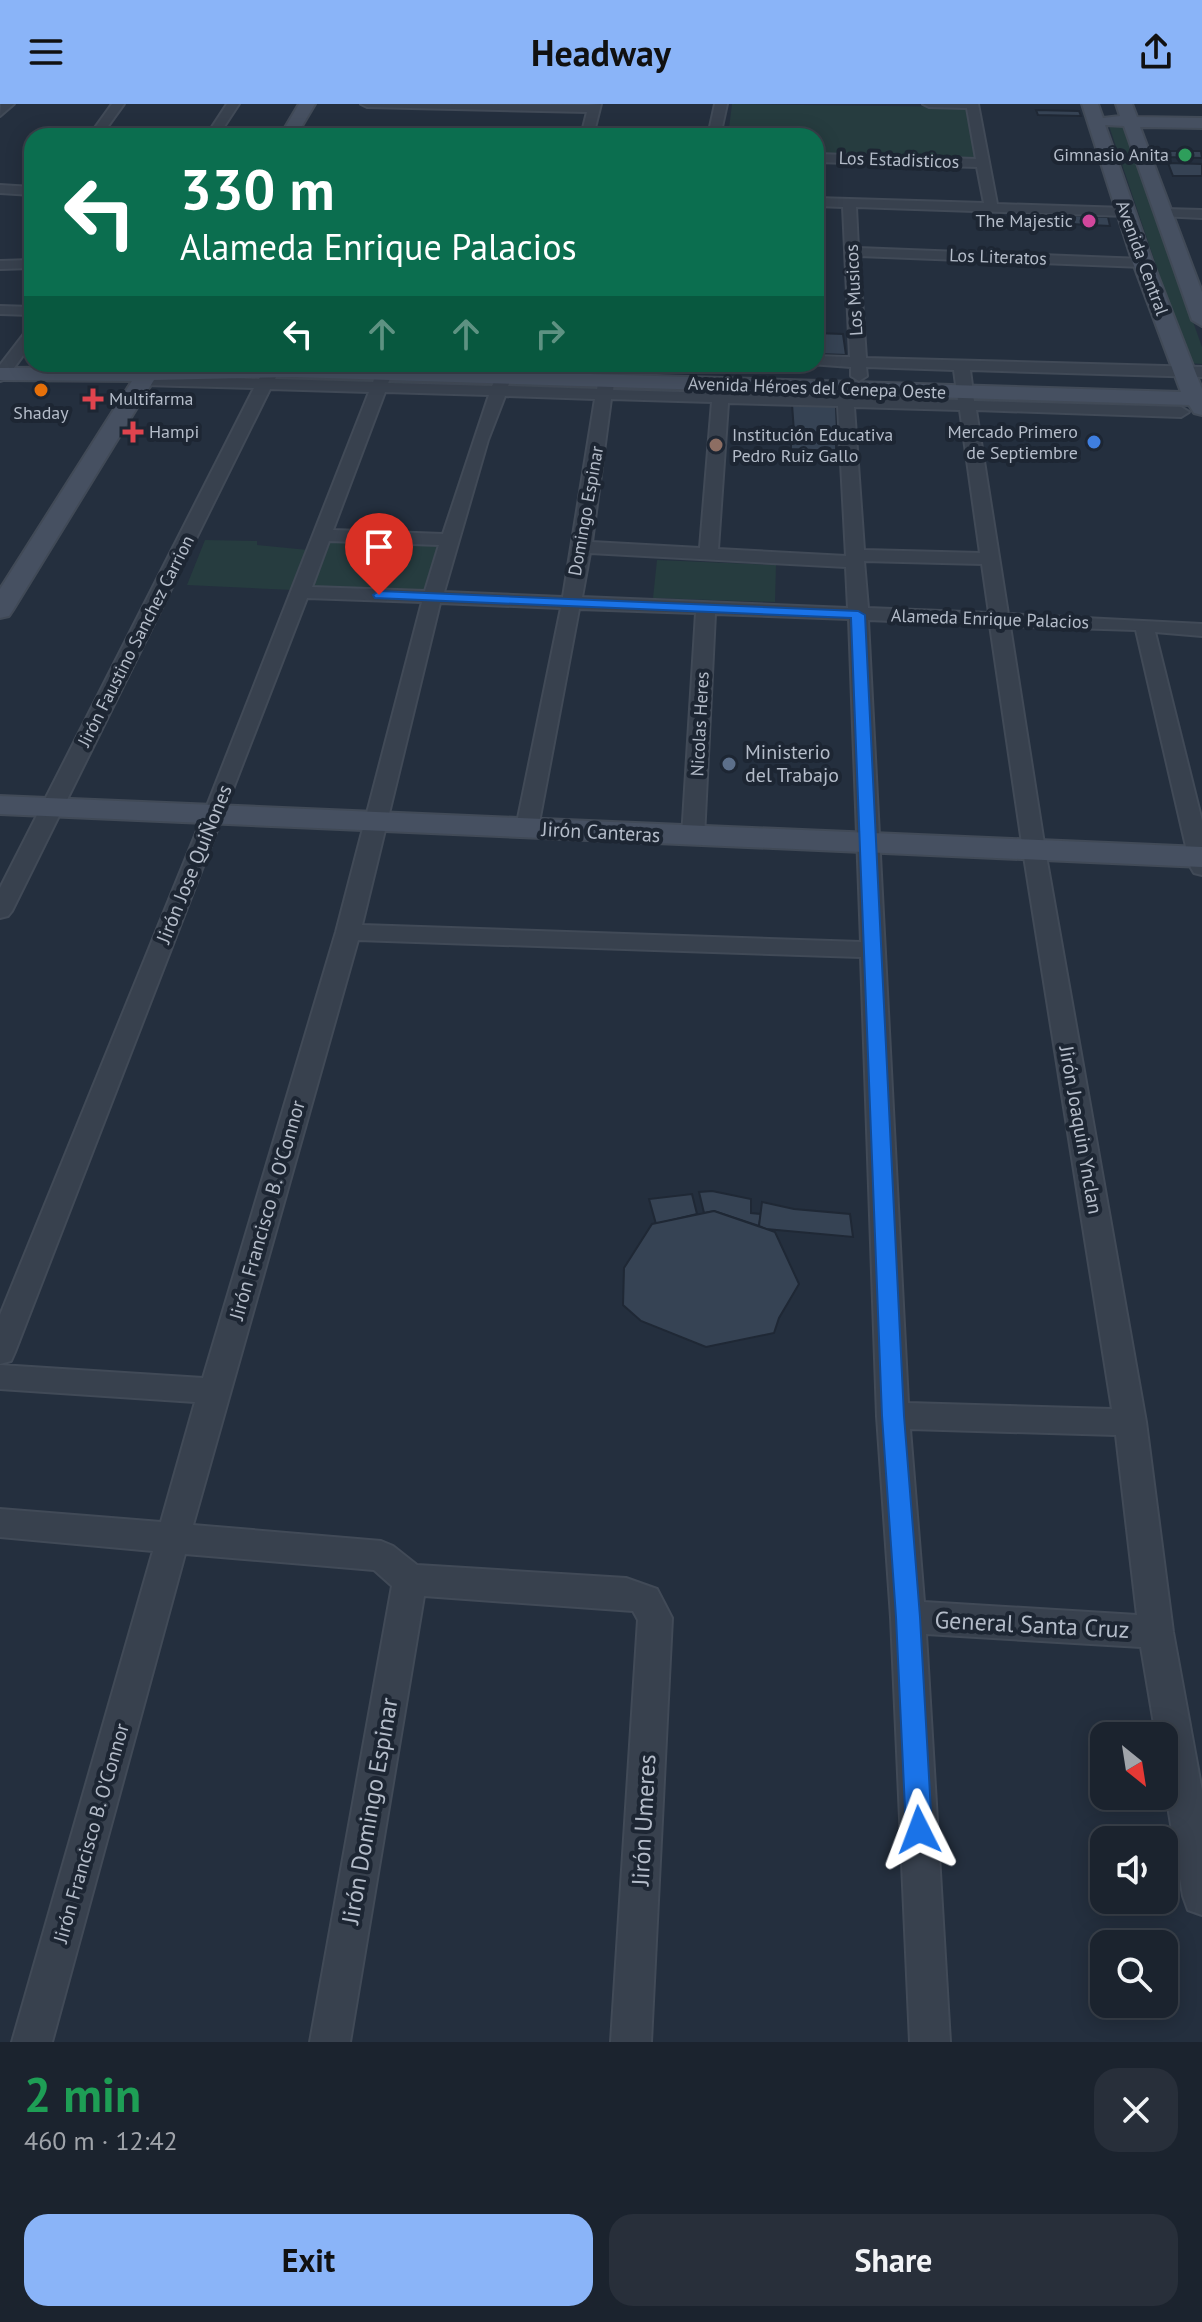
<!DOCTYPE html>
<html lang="en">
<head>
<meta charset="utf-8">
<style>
  :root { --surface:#1b232e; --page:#282f3a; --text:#f1f3f6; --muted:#a0a4aa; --line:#39404a; --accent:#8ab4f8 }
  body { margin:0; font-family:"PT Sans",sans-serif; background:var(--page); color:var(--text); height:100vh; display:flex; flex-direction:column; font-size:30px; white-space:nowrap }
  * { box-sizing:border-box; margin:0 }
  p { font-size:26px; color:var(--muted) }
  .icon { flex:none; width:44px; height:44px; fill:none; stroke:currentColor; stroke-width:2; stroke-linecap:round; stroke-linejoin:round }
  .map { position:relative; height:1938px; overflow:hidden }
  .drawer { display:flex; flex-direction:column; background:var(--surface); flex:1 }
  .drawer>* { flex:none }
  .banner { position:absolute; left:24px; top:24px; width:800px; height:244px; border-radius:24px; box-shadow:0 4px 20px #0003,0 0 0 2px var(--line); background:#0b6e4f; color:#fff; overflow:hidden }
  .needle { width:52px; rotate:150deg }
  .controls { position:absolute; left:1090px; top:1618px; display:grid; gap:16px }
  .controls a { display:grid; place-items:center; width:88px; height:88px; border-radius:16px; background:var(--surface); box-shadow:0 4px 20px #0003,0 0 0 2px var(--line); font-size:40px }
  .pin { position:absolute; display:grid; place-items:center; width:68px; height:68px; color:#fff; margin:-82px -34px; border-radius:50% 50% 50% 0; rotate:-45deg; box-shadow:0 0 8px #0007 }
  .pin .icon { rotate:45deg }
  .me { position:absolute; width:88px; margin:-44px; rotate:357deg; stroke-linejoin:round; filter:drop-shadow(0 0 6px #0008) }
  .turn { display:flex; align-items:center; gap:28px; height:168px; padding:0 24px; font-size:36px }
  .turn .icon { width:104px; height:104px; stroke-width:2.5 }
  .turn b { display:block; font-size:56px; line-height:68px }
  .lanes { display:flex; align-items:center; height:76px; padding:0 24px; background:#0003; justify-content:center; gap:40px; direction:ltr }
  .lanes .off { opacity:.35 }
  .round { display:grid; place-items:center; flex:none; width:84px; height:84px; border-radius:24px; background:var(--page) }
  .head { display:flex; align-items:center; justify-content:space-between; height:136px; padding:0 24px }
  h1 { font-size:48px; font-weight:600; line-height:60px; color:#1e9e55 }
  .action { display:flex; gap:16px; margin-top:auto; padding:16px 24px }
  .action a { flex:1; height:92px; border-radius:24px; background:var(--accent); color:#111; font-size:32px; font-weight:600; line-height:92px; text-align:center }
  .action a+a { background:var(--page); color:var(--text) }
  header { display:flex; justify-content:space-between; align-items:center; height:104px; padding:0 24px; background:var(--accent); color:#111; font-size:36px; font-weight:600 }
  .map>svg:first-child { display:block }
  .green { fill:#263c3f }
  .building { fill:#364354; stroke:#1f2835; stroke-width:2 }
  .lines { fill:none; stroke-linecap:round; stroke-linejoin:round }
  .street-casing { stroke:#414a57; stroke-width:4 }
  .secondary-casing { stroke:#414a57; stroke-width:4 }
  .street { fill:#38414e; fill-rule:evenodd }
  .secondary { fill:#465061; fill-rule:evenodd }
  .route { fill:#1a73e8; stroke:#114b97; stroke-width:2 }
  .leisure-dot { fill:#2e9e5b; stroke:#1d2633; stroke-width:3 }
  .hotel-dot { fill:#d1479c; stroke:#1d2633; stroke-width:3 }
  .food-dot { fill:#e8710a; stroke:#1d2633; stroke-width:3 }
  .health-dot { fill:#e0444e; stroke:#1d2633; stroke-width:3 }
  .shop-dot { fill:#3f7fe0; stroke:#1d2633; stroke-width:3 }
  .education-dot { fill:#8d6e63; stroke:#1d2633; stroke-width:3 }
  .service-dot { fill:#5c6f8a; stroke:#1d2633; stroke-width:3 }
  .labels { text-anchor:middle; stroke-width:8; stroke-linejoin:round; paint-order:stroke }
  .far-poi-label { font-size:18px; fill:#b4bcc9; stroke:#1d2633; text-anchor:end }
  .far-street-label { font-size:18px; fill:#b4bcc9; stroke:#1d2633 }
  .poi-label { font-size:20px; fill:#b4bcc9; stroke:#1d2633; text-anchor:start }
  .street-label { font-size:20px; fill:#b4bcc9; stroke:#1d2633 }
  .near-street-label { font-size:24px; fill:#b4bcc9; stroke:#1d2633 }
</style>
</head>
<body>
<header><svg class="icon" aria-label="menu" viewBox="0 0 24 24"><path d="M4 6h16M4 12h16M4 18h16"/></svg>Headway<svg class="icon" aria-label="share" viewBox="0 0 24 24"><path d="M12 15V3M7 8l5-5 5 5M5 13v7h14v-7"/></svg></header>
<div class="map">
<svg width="1202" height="1938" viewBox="0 0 1202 1938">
  <rect width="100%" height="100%" fill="#242f3e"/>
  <g class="green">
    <path d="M 732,0 L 969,3 L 978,57 L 816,52 L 816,32 L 728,32 Z"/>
    <path d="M 1109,22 L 1124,23 L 1202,243 L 1202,260 L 1189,259 Z"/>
    <path d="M 205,436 L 257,437 L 257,441 L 308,446 L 293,486 L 187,481 Z"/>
    <path d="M 325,437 L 446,441 L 431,491 L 306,486 Z"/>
    <path d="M 657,456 L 776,461 L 775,498 L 653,494 Z"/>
  </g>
  <g class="building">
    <path d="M 1036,6 L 1079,7 L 1081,12 L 1038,11 Z"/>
    <path d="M 1165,47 L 1201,47 L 1202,54 L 1168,53 Z"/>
    <path d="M 1168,59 L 1202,60 L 1202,72 L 1173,72 Z"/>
    <path d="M 1069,111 L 1108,113 L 1110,122 L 1070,120 Z"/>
    <path d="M 816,229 L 843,230 L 846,251 L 816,250 Z"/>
    <path d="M 792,300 L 836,300 L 837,329 L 794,328 Z"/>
    <path d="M 791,336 L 836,338 L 836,347 L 791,345 Z"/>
    <path d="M 712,1087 L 751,1095 L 751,1109 L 761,1110 L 759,1122 L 714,1107 L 704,1109 L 699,1088 Z"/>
    <path d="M 692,1090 L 697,1110 L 656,1120 L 649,1095 Z"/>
    <path d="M 762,1098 L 794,1105 L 850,1110 L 853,1133 L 766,1125 L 759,1122 Z"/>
    <path d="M 714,1107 L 775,1128 L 799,1180 L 779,1214 L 774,1229 L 706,1243 L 641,1217 L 623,1201 L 624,1164 L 652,1120 Z"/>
  </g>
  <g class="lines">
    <defs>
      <g id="street">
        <path d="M 1,0 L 14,0 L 0,12 Z"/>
        <path d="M 112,0 L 124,0 L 101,32 L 89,32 Z"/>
        <path d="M 227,0 L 239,0 L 218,32 L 206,32 Z"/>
        <path d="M 361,0 L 589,1 L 601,0 L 593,32 L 581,32 L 587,8 L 367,3 Z"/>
        <path d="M 715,0 L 727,0 L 720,32 L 708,32 Z"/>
        <path d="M 923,0 L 978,0 L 997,100 L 1126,104 L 1133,108 L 1126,112 L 856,103 L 858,144 L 1143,155 L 1150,159 L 1143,163 L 859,152 L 866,254 L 1202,263 L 1202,273 L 970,266 L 974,297 L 1181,303 L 1189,308 L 1181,313 L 976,306 L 1008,510 L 1202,520 L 1202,532 L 1155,528 L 1202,717 L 1202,771 L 1194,769 L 1191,764 L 1136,526 L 1010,522 L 1045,746 L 1146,1318 L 1173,1528 L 1202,1687 L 1202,1811 L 1188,1806 L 1183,1792 L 1164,1679 L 1164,1632 L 1156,1632 L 1141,1543 L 926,1530 L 950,1938 L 910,1938 L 891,1513 L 877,1312 L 861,853 L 358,836 L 193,1421 L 381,1437 L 393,1442 L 417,1461 L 626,1474 L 657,1485 L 672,1514 L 651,1938 L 611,1938 L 638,1516 L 633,1507 L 424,1492 L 350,1938 L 310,1938 L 392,1482 L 374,1466 L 185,1450 L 52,1938 L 12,1938 L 153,1447 L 0,1433 L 0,1405 L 161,1418 L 195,1298 L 0,1285 L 0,1261 L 203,1274 L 336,828 L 422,498 L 307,494 L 15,1248 L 11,1257 L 0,1260 L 0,1211 L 203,712 L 369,288 L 270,285 L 12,807 L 8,812 L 0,814 L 0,784 L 254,284 L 143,281 L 135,276 L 143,271 L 259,275 L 266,264 L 271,262 L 279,267 L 275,275 L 373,278 L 378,267 L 384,265 L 392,270 L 388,279 L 492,282 L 497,272 L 503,270 L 511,275 L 508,282 L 597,285 L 600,274 L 606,272 L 614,277 L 613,286 L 713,289 L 713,281 L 721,276 L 729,281 L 728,289 L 837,293 L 837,285 L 845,280 L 853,285 L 853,293 L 958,296 L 954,266 L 866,263 L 867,272 L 859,277 L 851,272 L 851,263 L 810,260 L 816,260 L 816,252 L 850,253 L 843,103 L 816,102 L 816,94 L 984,99 L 977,63 L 816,58 L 816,50 L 976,55 L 967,4 L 929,3 ZM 385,288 L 489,291 L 443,430 L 333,426 ZM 505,292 L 595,295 L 563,493 L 444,488 L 488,336 ZM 611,295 L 712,298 L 700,444 L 592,438 ZM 728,299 L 838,302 L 846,452 L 718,445 ZM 854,303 L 960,306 L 980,449 L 864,446 ZM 329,437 L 439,441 L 425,487 L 312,483 ZM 590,449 L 846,463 L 848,504 L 582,493 ZM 864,457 L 982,460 L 989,509 L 868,504 ZM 440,499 L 561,504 L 516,724 L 527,731 L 538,724 L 579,505 L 696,509 L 682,733 L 693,740 L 704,733 L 715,510 L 849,515 L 861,838 L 362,821 ZM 868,516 L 990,521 L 1023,746 L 1112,1305 L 908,1299 ZM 910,1325 L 1116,1331 L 1137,1511 L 924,1498 Z"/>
        <path d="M 383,25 L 508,28 L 514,32 L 379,32 L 377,29 Z"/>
        <path d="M 0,81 L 32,83 L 32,91 L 0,89 Z"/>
        <path d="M 1165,105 L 1202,106 L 1202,114 L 1160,112 L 1158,109 Z"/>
        <path d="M 32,156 L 32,164 L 0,165 L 0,157 Z"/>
        <path d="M 0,202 L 32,203 L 32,211 L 0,210 Z"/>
        <path d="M 32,225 L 32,239 L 6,275 L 0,277 L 0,261 L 27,226 Z"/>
      </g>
      <g id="secondary">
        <path d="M 299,0 L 315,0 L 296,32 L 280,32 Z"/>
        <path d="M 1082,0 L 1098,0 L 1103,14 L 1120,12 L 1116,0 L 1132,0 L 1137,13 L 1202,14 L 1202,24 L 1140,23 L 1202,188 L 1202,222 L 1192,216 L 1124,22 L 1105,21 L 1153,159 L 1202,285 L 1202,311 L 1194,309 L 1189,301 L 294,273 L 154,276 L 13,506 L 9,512 L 0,514 L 0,485 L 132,277 L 0,276 L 0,264 L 140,263 L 142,260 L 294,261 L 1181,288 L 1133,159 Z"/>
        <path d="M 0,692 L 1202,743 L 1202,763 L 0,710 Z"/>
      </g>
    </defs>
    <use href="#street" class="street-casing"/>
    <use href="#secondary" class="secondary-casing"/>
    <use href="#street" class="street"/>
    <use href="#secondary" class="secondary"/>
  </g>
  <path class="route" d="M 379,487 L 858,507 L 865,511 L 904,1312 L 920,1513 L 932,1726 L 928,1735 L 919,1739 L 910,1735 L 906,1726 L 896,1513 L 882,1312 L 851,514 L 375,494 L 373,491 Z"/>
  <circle class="leisure-dot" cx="1185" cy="51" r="8"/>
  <circle class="hotel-dot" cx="1089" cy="117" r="8"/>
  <circle class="food-dot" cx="41" cy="286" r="8"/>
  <g class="health-dot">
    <path d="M89 283h8v8h8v8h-8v8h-8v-8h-8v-8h8z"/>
    <path d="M129 316h8v8h8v8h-8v8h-8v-8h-8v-8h8z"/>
  </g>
  <circle class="shop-dot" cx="1094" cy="338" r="8"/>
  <circle class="education-dot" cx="716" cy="341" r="8"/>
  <circle class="service-dot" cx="729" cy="660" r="8"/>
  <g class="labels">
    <g class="far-poi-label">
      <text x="1169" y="57">Gimnasio Anita</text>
      <text x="1073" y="123">The Majestic</text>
      <text x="109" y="301" text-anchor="start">Multifarma</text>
      <text x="41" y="315" text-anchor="middle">Shaday</text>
      <text x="149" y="334" text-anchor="start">Hampi</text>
      <text x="1078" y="334">Mercado Primero<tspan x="1078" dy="21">de Septiembre</tspan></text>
      <text x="732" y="337" text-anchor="start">Institución Educativa<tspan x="732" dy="21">Pedro Ruiz Gallo</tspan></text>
    </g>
    <g class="far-street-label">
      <text transform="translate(899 56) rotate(2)" y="6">Los Estadisticos</text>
      <text transform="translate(998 153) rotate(2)" y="6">Los Literatos</text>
      <text transform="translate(1142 154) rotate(70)" y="6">Avenida Central</text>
      <text transform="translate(854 186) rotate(-93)" y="6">Los Musicos</text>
      <text transform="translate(817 284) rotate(2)" y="6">Avenida Héroes del Cenepa Oeste</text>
      <text transform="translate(586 407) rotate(-80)" y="6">Domingo Espinar</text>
      <text transform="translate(990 515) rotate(2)" y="6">Alameda Enrique Palacios</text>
      <text transform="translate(136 537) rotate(-63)" y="6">Jirón Faustino Sanchez Carrion</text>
      <text transform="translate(700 620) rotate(-87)" y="6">Nicolas Heres</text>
    </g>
    <g class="poi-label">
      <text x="745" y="655">Ministerio<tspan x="745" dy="23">del Trabajo</tspan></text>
    </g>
    <g class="street-label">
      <text transform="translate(601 728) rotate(3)" y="7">Jirón Canteras</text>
      <text transform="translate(194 760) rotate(-68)" y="7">Jirón Jose QuiÑones</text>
      <text transform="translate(1081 1026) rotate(80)" y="7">Jirón Joaquin Ynclan</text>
      <text transform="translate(267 1106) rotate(-74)" y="7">Jirón Francisco B. O'Connor</text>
      <text transform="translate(91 1729) rotate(-74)" y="7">Jirón Francisco B. O'Connor</text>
    </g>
    <g class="near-street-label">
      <text transform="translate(1032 1521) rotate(3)" y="8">General Santa Cruz</text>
      <text transform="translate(370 1707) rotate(-80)" y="8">Jirón Domingo Espinar</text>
      <text transform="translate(644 1716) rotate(-87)" y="8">Jirón Umeres</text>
    </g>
  </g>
</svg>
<div class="controls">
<a><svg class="needle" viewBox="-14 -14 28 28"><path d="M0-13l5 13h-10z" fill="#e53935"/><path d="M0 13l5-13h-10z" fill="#a0a4aa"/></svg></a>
<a><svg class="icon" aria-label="sound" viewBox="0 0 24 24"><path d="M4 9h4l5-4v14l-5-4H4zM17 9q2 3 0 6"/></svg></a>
<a><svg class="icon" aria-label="search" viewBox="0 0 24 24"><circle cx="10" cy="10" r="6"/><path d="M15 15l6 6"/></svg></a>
</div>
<div class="pin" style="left:379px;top:491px;background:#d93025"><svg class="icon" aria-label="arrive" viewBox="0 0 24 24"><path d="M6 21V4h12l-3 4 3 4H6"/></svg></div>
<svg class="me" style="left:919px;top:1726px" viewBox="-20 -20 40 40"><path d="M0-17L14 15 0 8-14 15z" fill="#1a73e8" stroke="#fff" stroke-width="4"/></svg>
<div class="banner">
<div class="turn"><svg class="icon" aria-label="left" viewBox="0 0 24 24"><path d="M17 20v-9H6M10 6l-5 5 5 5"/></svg><div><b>330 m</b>Alameda Enrique Palacios</div></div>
<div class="lanes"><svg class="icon" aria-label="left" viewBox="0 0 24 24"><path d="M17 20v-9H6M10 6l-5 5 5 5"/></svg><svg class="icon off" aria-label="ahead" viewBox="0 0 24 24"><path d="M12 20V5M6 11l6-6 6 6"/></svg><svg class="icon off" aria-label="ahead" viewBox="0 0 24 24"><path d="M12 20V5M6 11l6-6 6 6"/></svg><svg class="icon off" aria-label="right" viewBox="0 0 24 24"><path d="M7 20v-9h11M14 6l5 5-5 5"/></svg></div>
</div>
</div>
<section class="drawer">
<div class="head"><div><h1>2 min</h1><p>460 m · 12:42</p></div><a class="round"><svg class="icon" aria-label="close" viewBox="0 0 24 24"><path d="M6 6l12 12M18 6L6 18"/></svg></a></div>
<div class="action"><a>Exit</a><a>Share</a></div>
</section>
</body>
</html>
